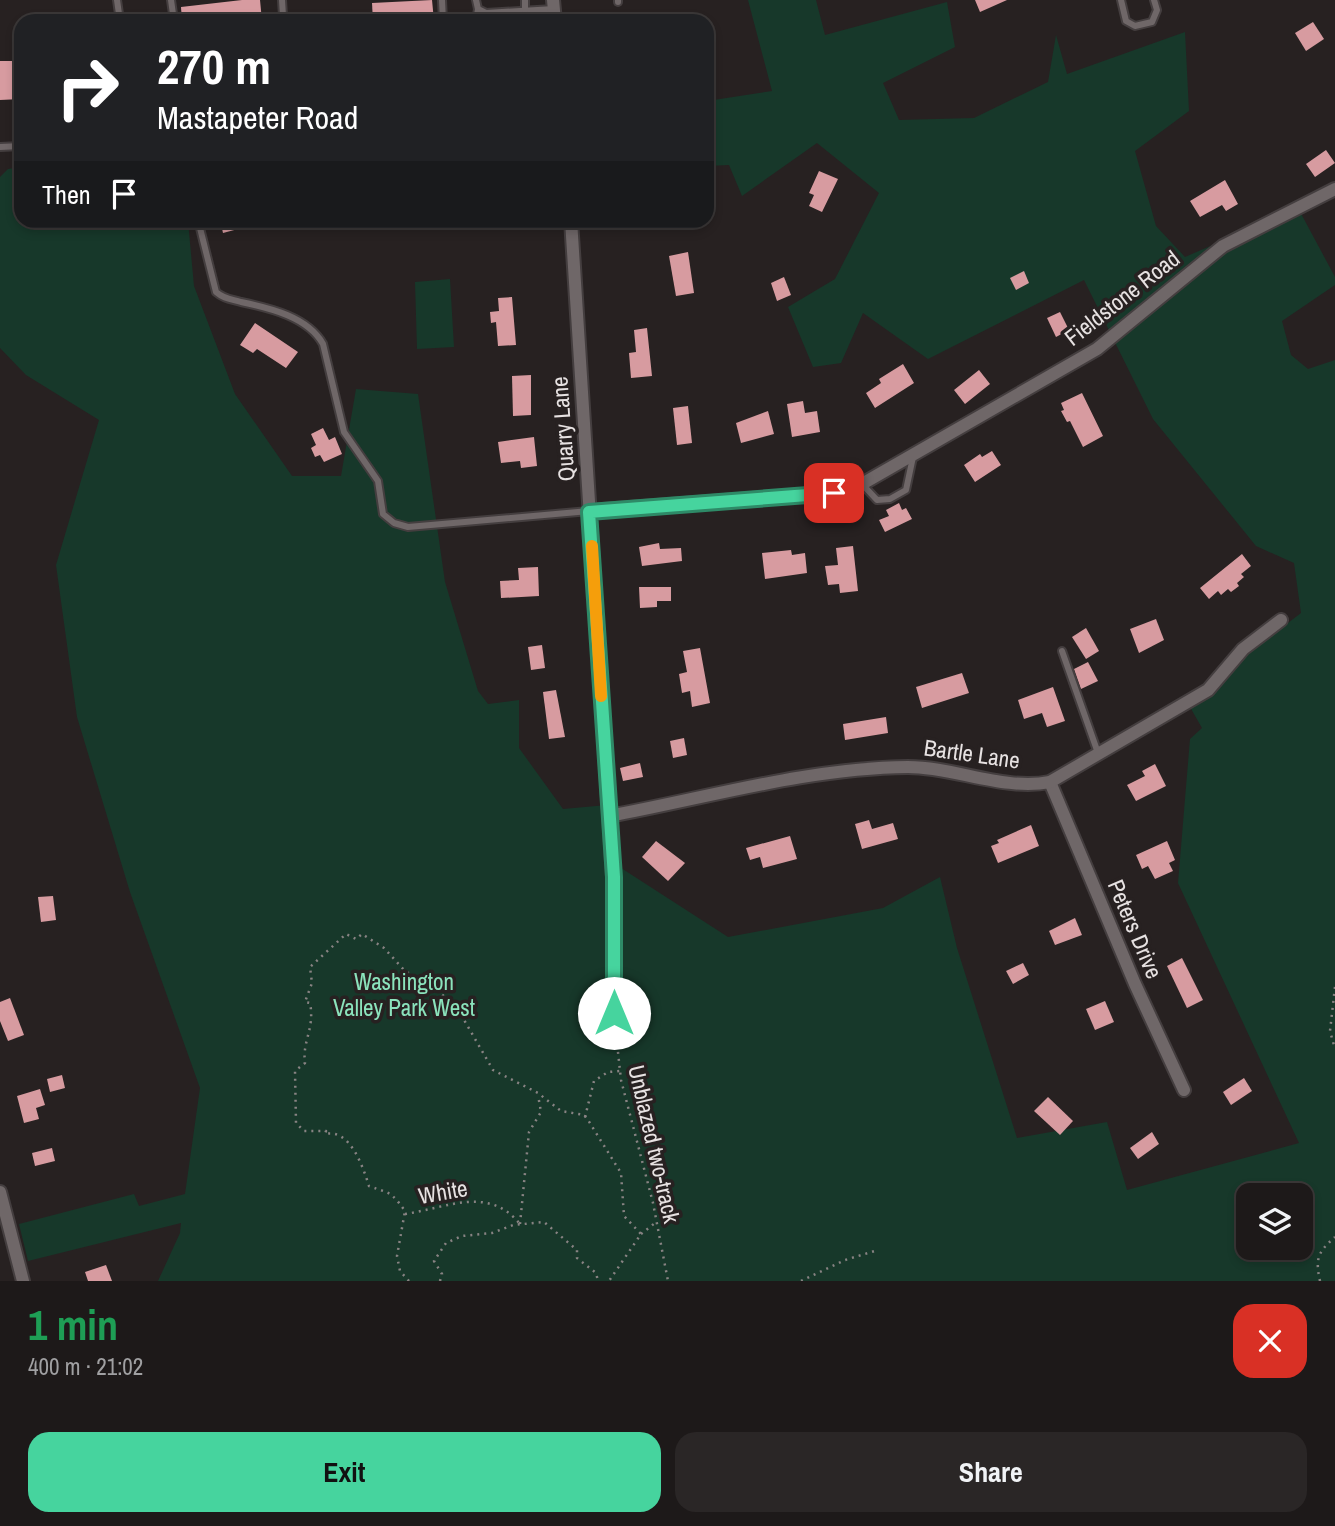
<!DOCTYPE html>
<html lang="en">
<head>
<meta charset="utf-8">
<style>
  :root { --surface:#1d1919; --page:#2a2626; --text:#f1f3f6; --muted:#a0a0a2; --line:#3b3838; --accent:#46d49e }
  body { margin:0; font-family:"Archivo Narrow",sans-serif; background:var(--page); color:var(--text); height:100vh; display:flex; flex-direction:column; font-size:26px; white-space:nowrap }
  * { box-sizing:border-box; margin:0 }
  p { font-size:23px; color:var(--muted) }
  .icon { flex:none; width:38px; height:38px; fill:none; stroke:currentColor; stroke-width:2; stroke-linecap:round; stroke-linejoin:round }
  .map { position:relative; height:1281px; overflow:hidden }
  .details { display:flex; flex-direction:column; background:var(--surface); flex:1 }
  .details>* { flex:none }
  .guide { position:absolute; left:14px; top:14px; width:700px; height:214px; border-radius:21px; box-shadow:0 4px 10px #0003,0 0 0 2px var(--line); background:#202124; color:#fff; overflow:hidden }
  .buttons { position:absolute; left:1236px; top:1183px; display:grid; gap:14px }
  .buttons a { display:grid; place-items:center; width:77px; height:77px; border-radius:14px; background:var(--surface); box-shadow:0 4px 10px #0003,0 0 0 2px var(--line); font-size:35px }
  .pin { position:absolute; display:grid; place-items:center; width:60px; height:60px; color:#fff; margin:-30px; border-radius:14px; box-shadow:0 4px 10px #0006 }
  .me { position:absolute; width:77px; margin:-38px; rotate:0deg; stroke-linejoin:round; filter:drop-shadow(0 0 5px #0008) }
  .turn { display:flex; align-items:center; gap:24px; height:147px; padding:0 28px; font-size:32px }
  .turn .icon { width:91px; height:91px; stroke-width:2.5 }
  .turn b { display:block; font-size:49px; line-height:60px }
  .then { display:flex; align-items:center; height:66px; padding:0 28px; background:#0003; gap:14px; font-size:26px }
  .round { display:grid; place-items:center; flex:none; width:74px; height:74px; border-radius:21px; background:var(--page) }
  .overview { display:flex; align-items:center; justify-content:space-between; height:119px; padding:0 28px }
  h1 { font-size:42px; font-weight:700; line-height:52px; color:#1e9e55 }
  .cta { display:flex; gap:14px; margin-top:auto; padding:14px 28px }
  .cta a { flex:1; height:80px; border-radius:21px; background:var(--accent); color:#111; font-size:28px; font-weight:700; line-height:80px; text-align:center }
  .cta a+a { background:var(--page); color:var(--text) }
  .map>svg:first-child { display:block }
  .green { fill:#17382a; fill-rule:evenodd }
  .building { fill:#d79ba0 }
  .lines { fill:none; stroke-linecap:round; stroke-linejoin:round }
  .service-casing { stroke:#443e3f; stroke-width:10 }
  .minor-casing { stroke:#443e3f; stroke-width:16 }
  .path { stroke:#888383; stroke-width:2.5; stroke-dasharray:2 5; stroke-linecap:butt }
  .service { stroke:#6f6768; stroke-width:6 }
  .minor { stroke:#6f6768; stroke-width:12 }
  .route-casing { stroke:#2e8a67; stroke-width:18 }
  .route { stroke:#46d49e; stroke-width:12 }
  .slow { stroke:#f59e0b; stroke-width:12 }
  .labels { text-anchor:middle; stroke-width:7; stroke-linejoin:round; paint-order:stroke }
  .street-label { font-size:23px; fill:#e7e2e2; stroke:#272121 }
  .park-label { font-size:23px; fill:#8be3bc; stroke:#272121 }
</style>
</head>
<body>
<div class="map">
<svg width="1335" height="1281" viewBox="0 0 1335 1281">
  <rect width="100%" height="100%" fill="#272121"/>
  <g class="green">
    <path d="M 748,0 L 816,0 L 825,35 L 947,2 L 955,47 L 883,83 L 899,120 L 974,118 L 1048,82 L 1056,35 L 1067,74 L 1185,32 L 1189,111 L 1135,151 L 1156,226 L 1185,257 L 1298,208 L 1335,277 L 1335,285 L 1282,321 L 1291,355 L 1308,369 L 1335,360 L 1335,1281 L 158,1281 L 180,1233 L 181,1223 L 28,1261 L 19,1224 L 134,1194 L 139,1206 L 185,1194 L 200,1088 L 130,892 L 77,717 L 56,565 L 99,420 L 26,375 L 0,348 L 0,177 L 8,169 L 21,167 L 21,220 L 188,221 L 194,286 L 235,394 L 292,476 L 341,476 L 356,389 L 418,394 L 445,582 L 478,691 L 488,704 L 519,700 L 519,748 L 563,809 L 618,804 L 618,866 L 728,937 L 883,908 L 940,877 L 957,948 L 1017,1138 L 1107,1122 L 1127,1190 L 1299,1143 L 1178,883 L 1190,739 L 1202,728 L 1190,707 L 1241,659 L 1301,613 L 1294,563 L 1256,546 L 1153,419 L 1084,280 L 928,359 L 863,313 L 841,363 L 813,367 L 788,307 L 835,279 L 879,193 L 817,143 L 742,196 L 729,165 L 707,166 L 707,101 L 772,91 ZM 1248,1195 L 1300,1195 L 1300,1248 L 1248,1248 Z"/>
    <path d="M 450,279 L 454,347 L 417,349 L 415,282 Z"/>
  </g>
  <g class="building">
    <path d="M 242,0 L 260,0 L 262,21 L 182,21 L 181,7 Z"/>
    <path d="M 432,0 L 434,21 L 373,21 L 372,3 Z"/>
    <path d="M 975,0 L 1007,0 L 980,12 Z"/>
    <path d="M 1313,22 L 1324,39 L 1306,51 L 1295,33 Z"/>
    <path d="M 0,61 L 21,61 L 21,99 L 0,100 Z"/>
    <path d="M 1326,150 L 1335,163 L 1315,177 L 1306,164 Z"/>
    <path d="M 819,171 L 838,179 L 822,212 L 809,206 L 814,195 L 809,193 Z"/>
    <path d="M 1225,180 L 1238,204 L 1226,211 L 1222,205 L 1200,217 L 1190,201 Z"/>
    <path d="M 220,220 L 236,220 L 238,229 L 223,233 Z"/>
    <path d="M 688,252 L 694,293 L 676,296 L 669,256 Z"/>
    <path d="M 1024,271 L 1029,283 L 1016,290 L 1010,278 Z"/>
    <path d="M 784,277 L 791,295 L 777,301 L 771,283 Z"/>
    <path d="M 512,297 L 516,345 L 498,346 L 496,322 L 491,323 L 490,312 L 499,311 L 498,298 Z"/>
    <path d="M 1060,312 L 1069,330 L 1056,337 L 1047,318 Z"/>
    <path d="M 255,323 L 298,352 L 286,368 L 257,349 L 253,353 L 240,345 Z"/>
    <path d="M 647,328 L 652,376 L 631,378 L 629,353 L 636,352 L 634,330 Z"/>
    <path d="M 903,364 L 914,383 L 875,408 L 866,393 L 881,383 L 879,379 Z"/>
    <path d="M 979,370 L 990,384 L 965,404 L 954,390 Z"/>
    <path d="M 531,375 L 531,415 L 513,416 L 512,376 Z"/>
    <path d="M 1082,393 L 1103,436 L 1083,447 L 1070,421 L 1067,422 L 1061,411 L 1064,410 L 1061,403 Z"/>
    <path d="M 803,401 L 805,413 L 817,411 L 820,432 L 792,437 L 787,404 Z"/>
    <path d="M 688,406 L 692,443 L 677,445 L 673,408 Z"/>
    <path d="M 768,411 L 774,434 L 741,443 L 736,423 Z"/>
    <path d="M 323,428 L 329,440 L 335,437 L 342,454 L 324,462 L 320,455 L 315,457 L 311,448 L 316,445 L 311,434 Z"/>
    <path d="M 534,437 L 537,466 L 521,468 L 520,461 L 501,463 L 498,442 Z"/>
    <path d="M 992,451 L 1001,465 L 975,482 L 964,465 L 980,454 L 982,457 Z"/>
    <path d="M 899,503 L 902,510 L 906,508 L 912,519 L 885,532 L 879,520 L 889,516 L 886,510 Z"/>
    <path d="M 659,543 L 660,549 L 681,548 L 682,561 L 642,566 L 639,547 Z"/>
    <path d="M 853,546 L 858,591 L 840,593 L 839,584 L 828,585 L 825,566 L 838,565 L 836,548 Z"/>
    <path d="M 791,550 L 792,555 L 805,553 L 807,573 L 765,579 L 762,553 Z"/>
    <path d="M 1242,554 L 1251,566 L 1241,574 L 1244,577 L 1237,583 L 1239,586 L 1231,592 L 1228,589 L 1221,595 L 1218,591 L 1209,599 L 1200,588 Z"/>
    <path d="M 538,567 L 539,596 L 501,598 L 500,581 L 519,580 L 518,568 Z"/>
    <path d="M 639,587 L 671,587 L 671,601 L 657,601 L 657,607 L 640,608 Z"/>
    <path d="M 1156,619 L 1164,640 L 1139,653 L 1130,629 Z"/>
    <path d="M 1086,628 L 1099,651 L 1086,659 L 1072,637 Z"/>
    <path d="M 542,645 L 545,668 L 531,670 L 528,647 Z"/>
    <path d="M 700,648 L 710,703 L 692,707 L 690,691 L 682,693 L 679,674 L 687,672 L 683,651 Z"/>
    <path d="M 1088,662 L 1098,681 L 1081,689 L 1074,669 Z"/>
    <path d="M 962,673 L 969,693 L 922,708 L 916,687 Z"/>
    <path d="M 1053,687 L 1065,721 L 1047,727 L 1042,713 L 1024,719 L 1018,700 Z"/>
    <path d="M 556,690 L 565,737 L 549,739 L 543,692 Z"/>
    <path d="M 886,717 L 888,733 L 845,740 L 843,724 Z"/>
    <path d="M 684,738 L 687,755 L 673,758 L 670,741 Z"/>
    <path d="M 640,763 L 643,777 L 623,781 L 620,768 Z"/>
    <path d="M 1155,764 L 1166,786 L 1136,801 L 1127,785 L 1145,776 L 1142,771 Z"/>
    <path d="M 869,820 L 872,829 L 893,823 L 898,839 L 862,849 L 855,824 Z"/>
    <path d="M 1031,825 L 1039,846 L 998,863 L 991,846 L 999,843 L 997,840 Z"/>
    <path d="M 790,836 L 797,859 L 763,868 L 760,857 L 750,860 L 746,848 Z"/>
    <path d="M 656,841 L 685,863 L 668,881 L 642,857 Z"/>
    <path d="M 1167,841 L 1175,860 L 1169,863 L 1173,871 L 1155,879 L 1148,866 L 1142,869 L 1136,855 Z"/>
    <path d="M 53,896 L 56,920 L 41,922 L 38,897 Z"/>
    <path d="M 1075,918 L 1082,935 L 1055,945 L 1049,931 Z"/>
    <path d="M 1182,958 L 1203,1000 L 1187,1008 L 1167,966 Z"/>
    <path d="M 1023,963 L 1029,975 L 1013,984 L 1006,971 Z"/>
    <path d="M 10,998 L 24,1035 L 8,1041 L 0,1021 L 0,1002 Z"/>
    <path d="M 1105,1001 L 1114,1022 L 1095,1030 L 1086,1009 Z"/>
    <path d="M 62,1075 L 65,1088 L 50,1092 L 47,1079 Z"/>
    <path d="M 1244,1078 L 1252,1091 L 1231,1105 L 1223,1092 Z"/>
    <path d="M 40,1089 L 45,1105 L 36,1108 L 39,1119 L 24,1123 L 17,1096 Z"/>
    <path d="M 1048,1097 L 1073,1121 L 1060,1135 L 1034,1111 Z"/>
    <path d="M 1152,1132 L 1159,1144 L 1138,1159 L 1130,1148 Z"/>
    <path d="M 52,1148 L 55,1161 L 35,1166 L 32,1153 Z"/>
    <path d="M 106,1265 L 112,1281 L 88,1281 L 85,1272 Z"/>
  </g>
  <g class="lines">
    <defs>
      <g id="service">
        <path d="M 117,0 L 120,21"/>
        <path d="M 171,0 L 174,21"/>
        <path d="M 282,0 L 283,16"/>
        <path d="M 442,0 L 443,21"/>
        <path d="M 476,0 L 478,9 L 486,13 L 554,9"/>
        <path d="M 618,0 L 618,2"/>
        <path d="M 1121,0 L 1126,21 L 1135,26 L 1152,22 L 1157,10 L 1154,0"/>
        <path d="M 525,11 L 525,0"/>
        <path d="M 476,21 L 478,9"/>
        <path d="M 0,147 L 21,146"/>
        <path d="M 198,220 L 216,292 C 224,299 231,299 241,302 C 270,308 308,317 323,344 L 344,432 L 378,481 L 383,514 L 394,523 L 408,527 L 589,511"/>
        <path d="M 862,484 L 877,500 L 890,499 L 906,490 L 913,457"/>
        <path d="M 1062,651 L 1098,753"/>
      </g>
      <g id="minor">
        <path d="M 553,0 L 555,21"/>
        <path d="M 571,220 L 613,877 L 614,1013"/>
        <path d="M 862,484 L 1097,349 L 1223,246 L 1335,189"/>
        <path d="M 589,511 L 834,493"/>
        <path d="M 1050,782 L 1135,984 L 1184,1090"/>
        <path d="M 609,816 C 707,798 807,768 908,767 C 955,767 1004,791 1050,782 L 1208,690 L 1243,649 L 1281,620"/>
        <path d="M 0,1192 L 23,1281"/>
      </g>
    </defs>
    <use href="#service" class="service-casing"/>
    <use href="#minor" class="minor-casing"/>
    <g class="path">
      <path d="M 1335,987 L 1330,1031 L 1335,1049"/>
      <path d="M 615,1024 L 621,1080 L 653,1203 L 668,1281"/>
      <path d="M 585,1117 L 594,1081 L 608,1072 L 620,1071"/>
      <path d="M 405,1214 C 447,1208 488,1185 520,1224"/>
      <path d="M 520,1224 L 529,1132 L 541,1112 L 538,1095"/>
      <path d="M 641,1234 L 655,1223"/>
      <path d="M 409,1281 L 400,1271 L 397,1256 L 405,1211 C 390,1190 390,1194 369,1186 C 363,1167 350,1128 325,1134 L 326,1131 L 304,1131 L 296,1123 L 295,1071 L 305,1063 C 302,1041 315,1029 310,1003 L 305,1002 L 312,983 L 310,967 L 346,934 L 356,939 L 362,934 L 384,948 L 405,971 L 428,983 L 456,1006 L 493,1070 L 538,1093 L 561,1111 L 584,1115 L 588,1120 L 621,1173 L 624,1216 L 641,1234 L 609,1281"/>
      <path d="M 440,1281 L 442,1274 L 434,1261 L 446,1243 L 462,1236 L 492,1233 L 513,1225 L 544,1222 L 577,1250 L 577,1258 L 596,1273 L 598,1281"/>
      <path d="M 801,1281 L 845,1260 L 878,1250"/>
      <path d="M 1320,1281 C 1315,1258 1318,1252 1335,1237"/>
    </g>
    <use href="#service" class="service"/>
    <use href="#minor" class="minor"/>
  </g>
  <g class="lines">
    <defs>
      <path id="route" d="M 614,1013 L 614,877 L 589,512 L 834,493"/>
    </defs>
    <use href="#route" class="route-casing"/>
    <use href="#route" class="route"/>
    <path class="slow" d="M 592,546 L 601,696"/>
  </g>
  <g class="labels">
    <g class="street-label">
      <text transform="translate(1122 298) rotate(-38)" y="8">Fieldstone Road</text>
      <text transform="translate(563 429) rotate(-94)" y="8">Quarry Lane</text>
      <text transform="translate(972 754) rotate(8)" y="8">Bartle Lane</text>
      <text transform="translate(1135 929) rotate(67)" y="8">Peters Drive</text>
      <text transform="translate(654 1144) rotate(77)" y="8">Unblazed two-track</text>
      <text transform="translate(443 1192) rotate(-10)" y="8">White</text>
    </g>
    <g class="park-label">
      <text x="404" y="990">Washington<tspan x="404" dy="26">Valley Park West</tspan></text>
    </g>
  </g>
</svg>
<div class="buttons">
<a><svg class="icon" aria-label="layers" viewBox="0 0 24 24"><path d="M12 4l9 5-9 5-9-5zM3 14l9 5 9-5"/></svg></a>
</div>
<div class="pin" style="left:834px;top:493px;background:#d93025"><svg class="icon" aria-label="arrive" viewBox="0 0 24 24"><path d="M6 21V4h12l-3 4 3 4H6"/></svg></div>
<svg class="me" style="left:614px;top:1013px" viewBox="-20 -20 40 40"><circle r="19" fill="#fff"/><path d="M0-13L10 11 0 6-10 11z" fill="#46d49e"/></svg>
<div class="guide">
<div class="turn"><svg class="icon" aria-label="right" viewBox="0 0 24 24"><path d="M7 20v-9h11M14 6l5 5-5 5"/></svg><div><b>270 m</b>Mastapeter Road</div></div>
<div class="then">Then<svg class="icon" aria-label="arrive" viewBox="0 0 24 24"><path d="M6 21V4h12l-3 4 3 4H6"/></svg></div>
</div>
</div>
<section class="details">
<div class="overview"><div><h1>1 min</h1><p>400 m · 21:02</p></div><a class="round" style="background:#d93025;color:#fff"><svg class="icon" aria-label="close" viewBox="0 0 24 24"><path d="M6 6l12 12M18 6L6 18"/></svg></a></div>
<div class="cta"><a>Exit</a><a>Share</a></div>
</section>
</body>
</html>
